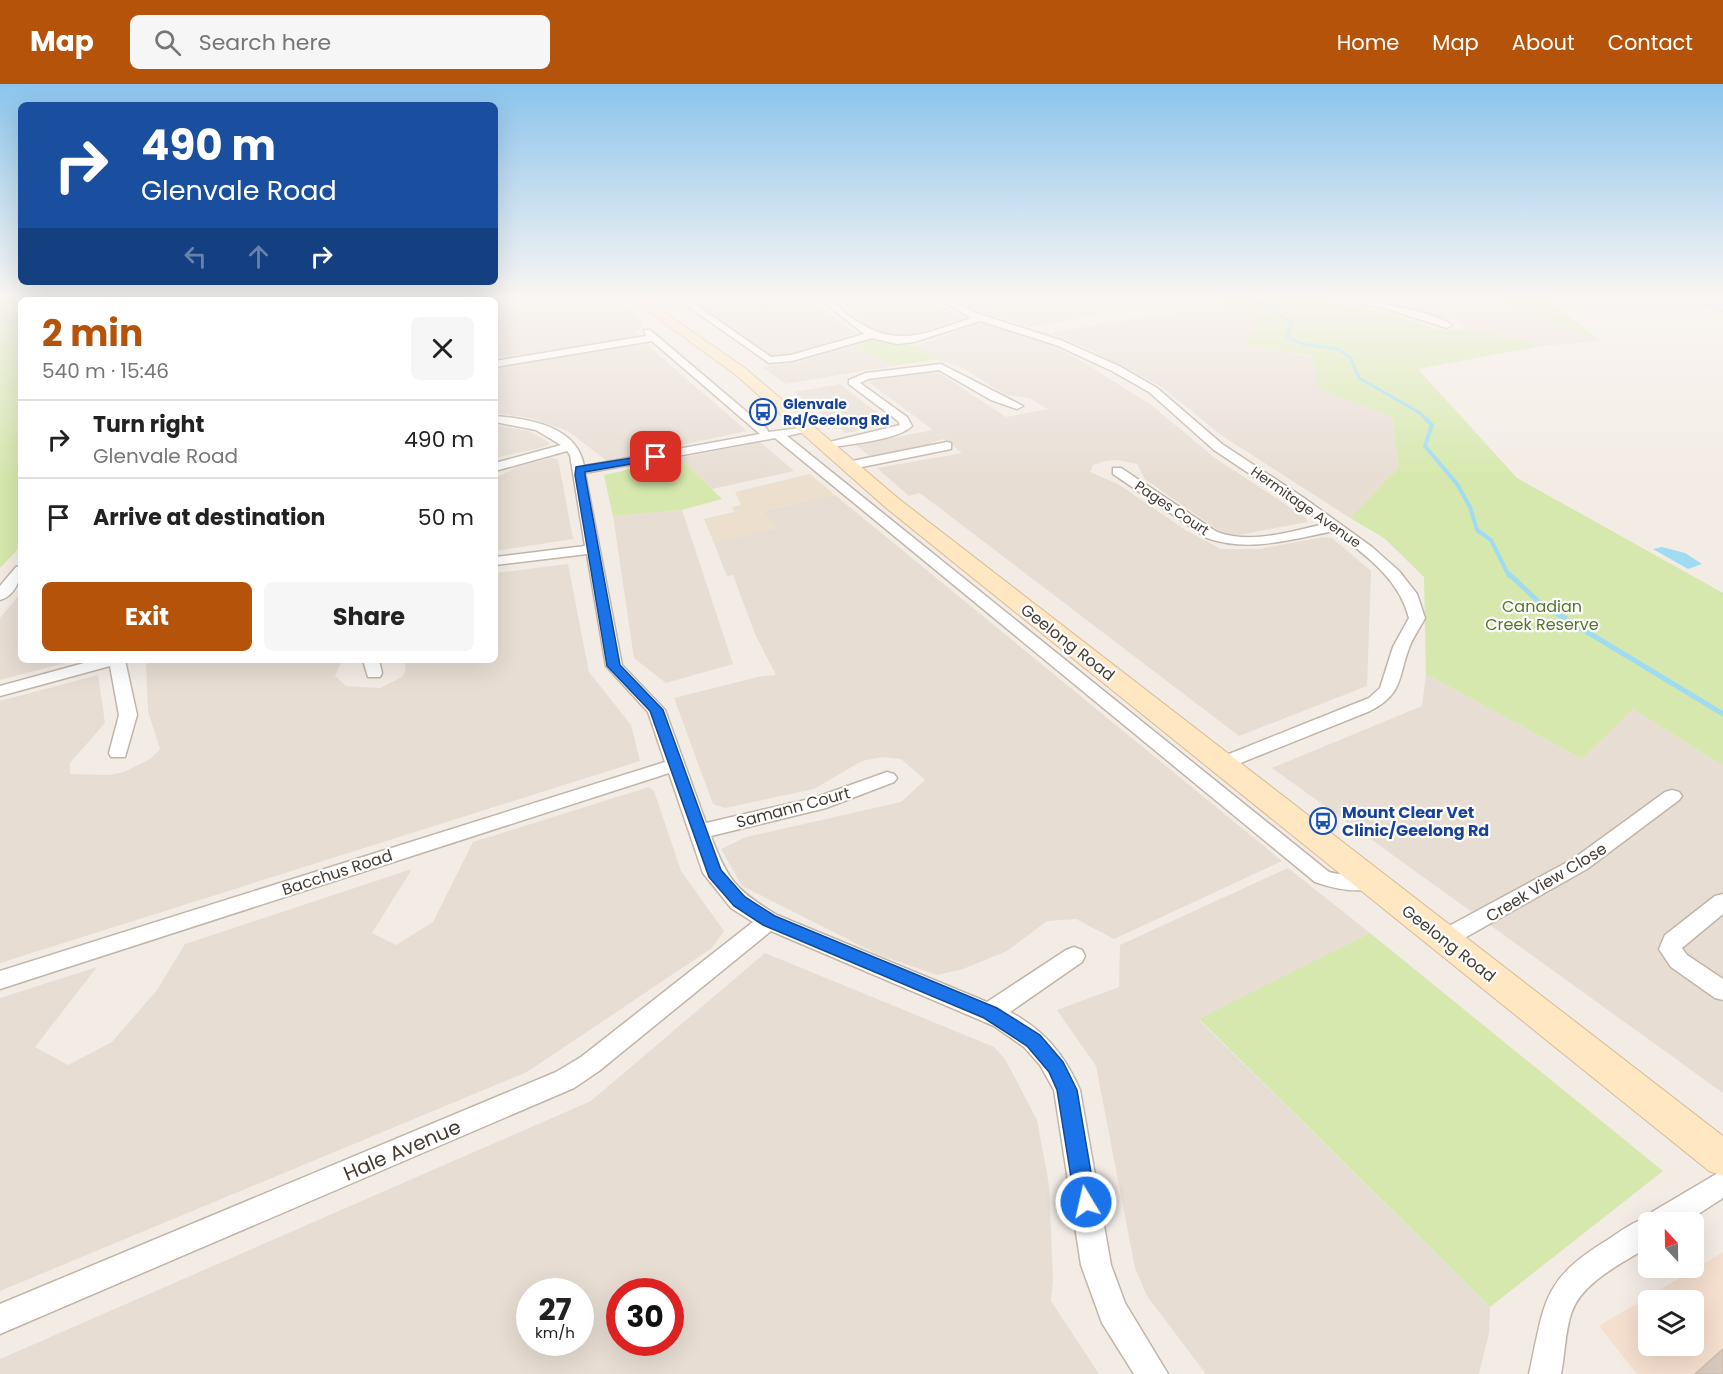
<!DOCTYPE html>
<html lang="en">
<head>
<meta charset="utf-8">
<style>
  :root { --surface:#fff; --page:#f6f6f6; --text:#222; --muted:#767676; --line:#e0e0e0; --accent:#b45309 }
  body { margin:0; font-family:Poppins,sans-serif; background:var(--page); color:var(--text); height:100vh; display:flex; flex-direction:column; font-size:22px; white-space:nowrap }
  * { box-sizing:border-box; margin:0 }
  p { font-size:20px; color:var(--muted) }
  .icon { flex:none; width:33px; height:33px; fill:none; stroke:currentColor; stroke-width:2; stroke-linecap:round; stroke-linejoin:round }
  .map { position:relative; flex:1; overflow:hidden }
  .sheet { position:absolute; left:18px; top:213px; width:480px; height:366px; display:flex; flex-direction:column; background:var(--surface); border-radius:9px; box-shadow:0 6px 24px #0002 }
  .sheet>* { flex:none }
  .top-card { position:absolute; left:18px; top:18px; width:480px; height:183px; border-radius:9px; box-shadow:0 6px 24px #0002; background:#1a4fa0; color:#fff; overflow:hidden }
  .needle { width:39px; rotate:338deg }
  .fabs { position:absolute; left:1638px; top:1128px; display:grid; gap:12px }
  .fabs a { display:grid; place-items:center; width:66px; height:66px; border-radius:9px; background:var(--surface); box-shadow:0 6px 24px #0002; font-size:30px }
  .speed { position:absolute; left:516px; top:1194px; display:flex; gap:12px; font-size:30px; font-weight:700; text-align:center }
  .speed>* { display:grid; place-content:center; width:78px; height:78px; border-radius:50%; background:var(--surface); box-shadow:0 6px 24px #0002; line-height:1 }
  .speed small { font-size:15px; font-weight:400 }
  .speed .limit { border:9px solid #d22; background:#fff; color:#111 }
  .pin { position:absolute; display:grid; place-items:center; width:51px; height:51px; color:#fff; margin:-26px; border-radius:12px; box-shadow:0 3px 9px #0006 }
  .me { position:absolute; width:66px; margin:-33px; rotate:351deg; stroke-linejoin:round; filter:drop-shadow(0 0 4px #0008) }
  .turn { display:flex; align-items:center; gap:21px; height:126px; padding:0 24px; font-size:27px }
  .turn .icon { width:78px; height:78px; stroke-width:2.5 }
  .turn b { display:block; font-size:42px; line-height:51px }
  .lanes { display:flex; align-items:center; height:57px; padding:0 24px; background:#0003; justify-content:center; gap:30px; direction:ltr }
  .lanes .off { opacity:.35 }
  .round { display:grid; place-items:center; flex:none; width:63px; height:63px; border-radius:9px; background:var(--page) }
  .head { display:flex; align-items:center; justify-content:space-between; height:102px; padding:0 24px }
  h1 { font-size:36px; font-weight:700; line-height:45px; color:var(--accent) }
  .action { display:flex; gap:12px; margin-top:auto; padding:12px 24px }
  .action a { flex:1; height:69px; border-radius:9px; background:var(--accent); color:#fff; font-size:24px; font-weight:700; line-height:69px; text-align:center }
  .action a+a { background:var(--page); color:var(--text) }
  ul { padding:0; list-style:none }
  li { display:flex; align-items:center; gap:18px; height:78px; padding:0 24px; border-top:2px solid var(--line) }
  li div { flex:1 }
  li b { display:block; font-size:22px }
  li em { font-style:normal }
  header { display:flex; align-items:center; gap:36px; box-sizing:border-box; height:84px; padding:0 30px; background:var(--accent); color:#fff }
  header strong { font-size:28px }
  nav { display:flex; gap:33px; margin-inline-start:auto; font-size:21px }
  .search { width:420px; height:54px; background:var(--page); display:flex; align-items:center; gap:15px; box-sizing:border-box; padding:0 21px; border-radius:9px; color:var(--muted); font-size:22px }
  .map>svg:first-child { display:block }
  .residential { fill:#e7ddd3; fill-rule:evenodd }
  .commercial { fill:#f5dfcf; fill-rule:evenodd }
  .education { fill:#ecdfce }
  .green { fill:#d6e8ad }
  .water { fill:#a0dcf1 }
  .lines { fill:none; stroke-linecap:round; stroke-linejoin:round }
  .stream-far2 { stroke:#a0dcf1; stroke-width:3 }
  .stream-far1 { stroke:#a0dcf1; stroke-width:4 }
  .stream { stroke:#a0dcf1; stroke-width:5 }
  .building { fill:#d7c9bd; stroke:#cfbdad; stroke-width:1.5 }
  .street-casing { stroke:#c1b5aa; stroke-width:3 }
  .secondary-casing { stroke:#d6bb96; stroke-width:2 }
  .street { fill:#fff; fill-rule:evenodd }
  .secondary { fill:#ffe7c2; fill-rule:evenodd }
  .route { fill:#1a73e8; stroke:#114b97; stroke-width:1.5 }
  .labels { text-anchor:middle; stroke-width:4.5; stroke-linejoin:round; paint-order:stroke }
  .far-transit-label { font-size:14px; font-weight:bold; fill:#164399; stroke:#fff; text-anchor:start }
  .far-street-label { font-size:14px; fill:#453c34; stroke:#fff }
  .park-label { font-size:16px; fill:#527727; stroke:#fff }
  .street-label { font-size:16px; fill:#453c34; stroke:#fff }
  .transit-label { font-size:16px; font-weight:bold; fill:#164399; stroke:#fff; text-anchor:start }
  .near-street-label { font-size:20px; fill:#453c34; stroke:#fff }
</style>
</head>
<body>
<header>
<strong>Map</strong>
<div class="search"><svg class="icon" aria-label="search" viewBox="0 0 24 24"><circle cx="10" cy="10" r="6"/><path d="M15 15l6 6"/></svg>Search here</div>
<nav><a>Home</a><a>Map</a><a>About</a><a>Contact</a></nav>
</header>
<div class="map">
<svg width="1723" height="1290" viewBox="0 0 1723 1290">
  <rect width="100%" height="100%" fill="#f3ece5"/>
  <g class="residential">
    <path d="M 391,214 L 618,214 L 642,238 L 642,244 L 636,249 L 640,253 L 495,274 L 495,216 Z"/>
    <path d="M 689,214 L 813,214 L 839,238 L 857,249 L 794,269 L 772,273 Z"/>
    <path d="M 834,214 L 929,214 L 963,234 L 903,254 L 882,250 L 863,239 Z"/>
    <path d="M 954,214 L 1169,214 L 1220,217 L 1255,235 L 1248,261 L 1314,273 L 1318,304 L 1392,333 L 1399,383 L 1350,434 L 1221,351 L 1162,303 L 1080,261 L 1050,249 L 1137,234 L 1174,232 L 1168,224 L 1153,220 L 1031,243 L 968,224 Z"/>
    <path d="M 1406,214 L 1498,214 L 1600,257 L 1541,262 L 1502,251 L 1464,245 L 1465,242 L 1456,237 L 1402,223 L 1399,220 Z"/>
    <path d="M 974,240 L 983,240 L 1044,257 L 1078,275 L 1150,320 L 1215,374 L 1306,434 L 1308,438 L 1233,452 L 1218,446 L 1145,395 L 1137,380 L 1118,376 L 1105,377 L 1093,381 L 1090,388 L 1118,400 L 1187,447 L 1221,465 L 1259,465 L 1324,453 L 1332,454 L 1371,487 L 1367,602 L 1239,652 L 920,409 L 909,412 L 877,384 L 962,369 L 944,355 L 932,358 L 929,363 L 872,374 L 856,361 L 933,346 L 870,299 L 871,297 L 925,288 L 941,290 L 1006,333 L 1048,325 L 1029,314 L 1006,311 L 961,283 L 937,275 L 915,261 L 932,257 Z"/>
    <path d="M 646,260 L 747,347 L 607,377 L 568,347 L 531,334 L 495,329 L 495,286 L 518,280 Z"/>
    <path d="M 852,261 L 893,282 L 785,300 L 762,283 L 798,278 Z"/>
    <path d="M 840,300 L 889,338 L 888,341 L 846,349 L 794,308 Z"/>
    <path d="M 495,341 L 529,347 L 550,359 L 544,363 L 495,374 Z"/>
    <path d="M 760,358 L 794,387 L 712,405 L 680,374 Z"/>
    <path d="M 550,374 L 558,375 L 573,455 L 495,467 L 495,394 L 519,382 Z"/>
    <path d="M 835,411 L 1282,777 L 1114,855 L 1076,835 L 1047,837 L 1007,867 L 963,885 L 937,891 L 879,871 L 742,802 L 721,765 L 746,753 L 901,718 L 925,696 L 901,675 L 882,673 L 862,677 L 814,705 L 725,724 L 713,720 L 674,614 L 762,592 L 776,591 L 755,550 L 733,491 L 727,492 L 714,459 L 777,444 L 762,427 Z"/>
    <path d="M 682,426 L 733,580 L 666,599 L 634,574 L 613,432 Z"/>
    <path d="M 568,480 L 589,588 L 631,641 L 640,677 L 0,879 L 0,617 L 98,591 L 105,639 L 70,679 L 70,690 L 109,691 L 124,688 L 150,675 L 160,665 L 148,627 L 146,580 L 154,576 L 342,576 L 335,592 L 346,602 L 380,604 L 402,593 L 406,586 L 404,576 L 495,576 L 495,489 Z"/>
    <path d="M 21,509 L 21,576 L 76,576 L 0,596 L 0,534 Z"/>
    <path d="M 1426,590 L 1582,675 L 1633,625 L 1723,682 L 1723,1009 L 1272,684 L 1422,622 Z"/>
    <path d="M 649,703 L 654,707 L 681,787 L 724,847 L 712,864 L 527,988 L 0,1207 L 0,914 L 97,883 L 35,963 L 68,981 L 112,958 L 157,906 L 185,860 L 412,785 L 372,849 L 396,861 L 433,838 L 473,758 Z"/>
    <path d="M 1288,784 L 1370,849 L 1199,936 L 1490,1223 L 1489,1249 L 1479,1290 L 1206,1290 L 1147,1212 L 1135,1184 L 1096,982 L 1057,926 L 1119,903 L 1120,861 Z"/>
    <path d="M 765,869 L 994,963 L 1005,975 L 1037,1036 L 1049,1101 L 1053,1195 L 1051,1217 L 1099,1290 L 0,1290 L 0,1275 L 591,1017 ZM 530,1208 L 580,1208 L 580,1258 L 530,1258 ZM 620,1208 L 670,1208 L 670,1258 L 620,1258 Z"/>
  </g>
  <path class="commercial" d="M 1723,1168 L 1723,1290 L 1637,1290 L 1599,1242 ZM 1648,1216 L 1694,1216 L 1694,1262 L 1648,1262 Z"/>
  <path class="education" d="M 810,390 L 835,411 L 762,427 L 778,444 L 714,459 L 704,435 L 734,428 L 732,423 L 741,421 L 735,408 Z"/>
  <g class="green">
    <path d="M 0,214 L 352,214 L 21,216 L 21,462 L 0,484 Z"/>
    <path d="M 1169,214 L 1306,214 L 1382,227 L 1439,246 L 1469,246 L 1502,251 L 1541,262 L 1418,285 L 1517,394 L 1723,509 L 1723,682 L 1633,625 L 1582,675 L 1426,590 L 1424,493 L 1384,454 L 1350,434 L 1399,383 L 1392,333 L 1318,304 L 1313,272 L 1247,261 L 1254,235 L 1220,217 Z"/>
    <path d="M 1499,214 L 1547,214 L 1600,257 L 1498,214 Z"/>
    <path d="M 868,256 L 915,261 L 937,275 L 893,282 L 852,261 Z"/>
    <path d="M 680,374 L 722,415 L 682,426 L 613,432 L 604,391 Z"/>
    <path d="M 1370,849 L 1663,1087 L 1490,1223 L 1199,935 Z"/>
  </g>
  <path class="water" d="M 1662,463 L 1685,469 L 1702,480 L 1688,485 L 1653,465 Z"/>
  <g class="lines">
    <g class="stream-far2">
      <path d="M 1249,214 L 1292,238 L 1287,253 L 1302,260 L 1338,265 L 1350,273 L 1359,294 L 1420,329 L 1427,336"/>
      <path d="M 1676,214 L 1692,220"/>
      <path d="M 1704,220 L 1723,227"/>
      <path d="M 1710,220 L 1723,221"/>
    </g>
    <path class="stream-far1" d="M 1425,334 L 1432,341 L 1425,362 L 1457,400 L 1470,423 L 1477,446 L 1491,456 L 1509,492"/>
    <path class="stream" d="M 1509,490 L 1541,520 L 1723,630"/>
  </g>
  <path class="building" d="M 1723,1265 L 1723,1290 L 1695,1290 Z"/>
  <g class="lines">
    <defs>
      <g id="street">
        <path d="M 373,214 L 382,214 L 372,216 Z"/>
        <path d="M 676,214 L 686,214 L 771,273 L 791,271 L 864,250 L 819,214 C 833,214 839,224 849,232 C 895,266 923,250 971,234 L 937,214 L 947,214 L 976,229 L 1063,257 L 1119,282 L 1157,304 L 1222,360 L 1304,414 L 1372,463 L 1399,487 L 1417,510 L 1425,534 C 1420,544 1413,553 1409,564 C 1398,594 1403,610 1370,627 L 1228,684 L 1214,684 L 1212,680 L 1214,676 L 1369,614 L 1380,604 L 1393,563 L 1409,534 C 1399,494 1365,471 1334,447 C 1291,455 1250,469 1207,454 L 1113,390 L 1113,384 L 1121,384 L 1217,448 C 1252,461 1290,447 1325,440 L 1214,366 L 1149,308 L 1112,287 L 1056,261 L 980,237 L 914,258 L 897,260 L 872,254 L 792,277 L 769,279 Z"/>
        <path d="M 1332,214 C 1359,214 1431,226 1452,241 L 1447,244 L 1387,225 Z"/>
        <path d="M 644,246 L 650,246 L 767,345 L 768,348 L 809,343 L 809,347 L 787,352 L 1329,788 C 1346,793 1363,788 1380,793 L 1383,798 L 1380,803 C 1358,810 1335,805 1315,798 L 775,354 L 585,389 L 622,581 L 665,626 L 706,739 L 814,714 L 887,688 L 894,690 L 897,694 L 894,698 L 826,724 L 711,752 C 727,796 737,807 777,831 L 987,918 L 1066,866 L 1074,863 L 1082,866 L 1085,872 L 1082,878 L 1010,928 C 1044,946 1065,971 1080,1006 L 1111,1181 L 1125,1219 L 1168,1290 L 1134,1290 L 1102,1239 L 1081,1181 L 1054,1006 L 1040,981 L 1024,963 L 994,942 L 771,847 L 599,987 L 574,1004 L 0,1250 L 0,1220 L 556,988 L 581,973 L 753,838 L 731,824 L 703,789 L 669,689 L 0,905 L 0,887 L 665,678 L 648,628 L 606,582 L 587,470 L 495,481 L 495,473 L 585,462 L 570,371 L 567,367 L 495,387 L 495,379 L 561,361 L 536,346 L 495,338 L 495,332 C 529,335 577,342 584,382 L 760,350 L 652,257 L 495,283 L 495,277 L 646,252 Z"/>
        <path d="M 941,280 L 1023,322 L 1017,325 L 991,316 L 939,286 L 868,295 L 860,299 L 907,333 L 912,342 C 897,357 845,360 823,365 L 817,361 L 900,341 L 898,337 L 849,300 L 849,296 L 866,289 Z"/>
        <path d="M 947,358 L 951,359 L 951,365 L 847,386 L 841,382 L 847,378 Z"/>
        <path d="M 21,482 C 21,495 15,512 0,516 L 0,502 L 16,483 Z"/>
        <path d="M 95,576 L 125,576 L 137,631 L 125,673 L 111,673 L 109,669 L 119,631 L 110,582 L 0,612 L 0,602 Z"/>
        <path d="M 363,576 L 379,576 L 382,589 L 380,593 L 368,593 Z"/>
        <path d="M 1672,706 L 1679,708 L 1682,712 L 1679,716 L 1587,785 L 1452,861 L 1444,863 L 1436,861 L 1433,855 L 1436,849 L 1573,775 L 1665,708 Z"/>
        <path d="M 1723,810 L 1723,830 L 1682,864 L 1687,871 L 1723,895 L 1723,916 L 1715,914 L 1671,883 L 1659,865 L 1665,851 L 1715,812 Z"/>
        <path d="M 1723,1086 L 1723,1114 L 1686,1138 L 1648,1138 L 1648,1163 C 1623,1179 1581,1198 1571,1230 C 1565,1249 1565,1270 1561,1290 L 1529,1290 C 1545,1218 1541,1196 1609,1155 C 1621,1147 1636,1135 1650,1134 L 1652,1128 Z"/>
      </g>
      <path id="secondary" d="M 630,214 L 644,214 L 746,285 L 899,415 L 1723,1052 L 1723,1092 L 1709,1087 L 885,423 L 736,291 Z"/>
    </defs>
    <use href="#street" class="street-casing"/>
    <use href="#secondary" class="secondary-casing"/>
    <use href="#street" class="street"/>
    <use href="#secondary" class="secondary"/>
  </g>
  <linearGradient id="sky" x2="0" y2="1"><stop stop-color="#8bc4ec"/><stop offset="0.54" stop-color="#faf6f3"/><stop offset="1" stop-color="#faf6f3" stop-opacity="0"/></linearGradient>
  <rect width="1723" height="395" fill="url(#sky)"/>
  <path class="route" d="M 656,370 L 659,371 L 659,375 L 585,388 L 585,391 L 620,581 L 663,626 L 721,786 L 745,813 L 775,832 L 997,924 L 1040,951 L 1063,978 L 1077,1006 L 1096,1118 L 1093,1125 L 1086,1128 L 1078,1125 L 1075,1118 L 1057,1006 L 1049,988 L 1027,962 L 984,934 L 763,841 L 734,822 L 709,793 L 650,627 L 607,582 L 575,391 L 576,383 Z"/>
  <defs>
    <symbol id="bus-ring" viewBox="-11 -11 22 22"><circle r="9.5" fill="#fff" stroke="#1a4fb4" stroke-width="1.5"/><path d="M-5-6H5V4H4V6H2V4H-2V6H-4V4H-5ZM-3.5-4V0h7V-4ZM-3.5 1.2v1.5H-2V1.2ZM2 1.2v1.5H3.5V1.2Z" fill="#1a4fb4"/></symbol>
  </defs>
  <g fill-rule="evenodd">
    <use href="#bus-ring" x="748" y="313" width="30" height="30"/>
    <use href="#bus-ring" x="1308" y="722" width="30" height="30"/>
  </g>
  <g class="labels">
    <g class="far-transit-label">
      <text x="783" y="325">Glenvale<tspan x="783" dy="16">Rd/Geelong Rd</tspan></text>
    </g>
    <g class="far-street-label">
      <text transform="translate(1306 423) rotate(35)" y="5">Hermitage Avenue</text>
      <text transform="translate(1172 424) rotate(34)" y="5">Pages Court</text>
    </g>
    <g class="park-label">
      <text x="1542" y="528">Canadian<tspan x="1542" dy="18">Creek Reserve</tspan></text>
    </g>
    <g class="street-label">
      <text transform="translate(1068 558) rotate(38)" y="6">Geelong Road</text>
      <text transform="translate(793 723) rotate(-15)" y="6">Samann Court</text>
      <text transform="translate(337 788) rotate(-18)" y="6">Bacchus Road</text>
      <text transform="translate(1546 798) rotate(-31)" y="6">Creek View Close</text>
      <text transform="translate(1449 859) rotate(38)" y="6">Geelong Road</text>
    </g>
    <g class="transit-label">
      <text x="1342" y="734">Mount Clear Vet<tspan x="1342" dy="18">Clinic/Geelong Rd</tspan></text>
    </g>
    <g class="near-street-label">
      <text transform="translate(402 1066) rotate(-23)" y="7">Hale Avenue</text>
    </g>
  </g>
</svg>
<div class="fabs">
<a><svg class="needle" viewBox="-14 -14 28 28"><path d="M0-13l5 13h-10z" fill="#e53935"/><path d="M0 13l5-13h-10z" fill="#767676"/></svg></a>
<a><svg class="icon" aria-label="layers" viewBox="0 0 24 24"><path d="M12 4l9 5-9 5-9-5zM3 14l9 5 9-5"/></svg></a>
</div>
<div class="speed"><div>27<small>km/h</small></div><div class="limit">30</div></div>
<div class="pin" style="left:656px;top:373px;background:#d93025"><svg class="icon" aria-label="arrive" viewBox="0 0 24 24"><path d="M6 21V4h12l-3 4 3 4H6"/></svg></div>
<svg class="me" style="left:1086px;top:1118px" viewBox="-20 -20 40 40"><circle r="17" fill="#1a73e8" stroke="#fff" stroke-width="3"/><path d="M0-11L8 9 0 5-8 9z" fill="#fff"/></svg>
<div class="top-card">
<div class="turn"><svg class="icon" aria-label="right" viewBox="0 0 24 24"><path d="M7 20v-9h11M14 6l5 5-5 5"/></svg><div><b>490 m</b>Glenvale Road</div></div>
<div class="lanes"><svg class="icon off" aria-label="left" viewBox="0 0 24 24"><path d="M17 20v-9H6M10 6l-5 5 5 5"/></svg><svg class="icon off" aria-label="ahead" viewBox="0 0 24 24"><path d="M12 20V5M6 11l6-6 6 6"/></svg><svg class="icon" aria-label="right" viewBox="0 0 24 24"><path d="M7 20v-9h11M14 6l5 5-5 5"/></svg></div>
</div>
<section class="sheet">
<div class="head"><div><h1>2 min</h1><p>540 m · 15:46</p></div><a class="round"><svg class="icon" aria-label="close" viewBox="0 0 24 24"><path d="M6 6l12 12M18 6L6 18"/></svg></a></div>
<ul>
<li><svg class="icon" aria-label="right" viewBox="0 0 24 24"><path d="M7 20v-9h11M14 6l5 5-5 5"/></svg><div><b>Turn right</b><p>Glenvale Road</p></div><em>490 m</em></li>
<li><svg class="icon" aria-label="arrive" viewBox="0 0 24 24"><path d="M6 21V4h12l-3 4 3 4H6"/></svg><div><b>Arrive at destination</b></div><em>50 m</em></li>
</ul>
<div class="action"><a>Exit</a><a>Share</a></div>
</section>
</div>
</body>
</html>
